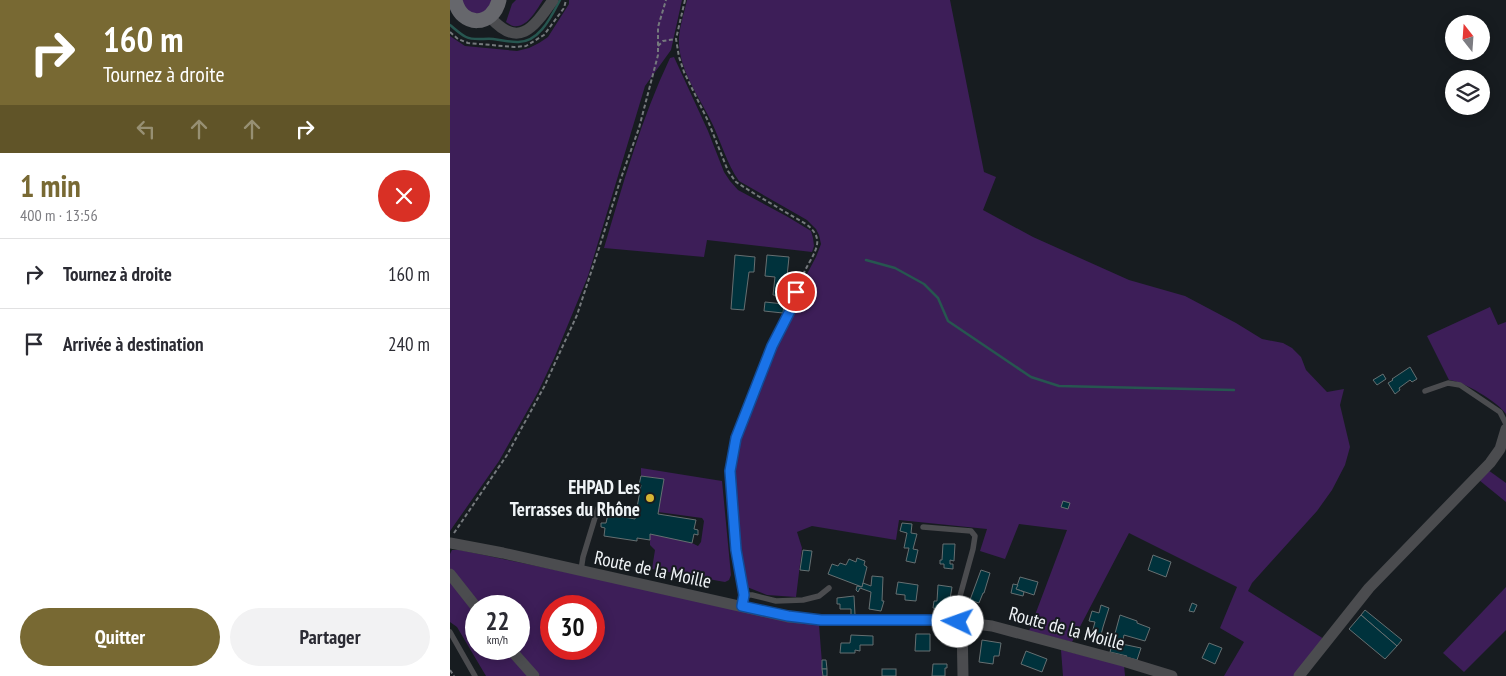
<!DOCTYPE html>
<html lang="fr">
<head>
<meta charset="utf-8">
<style>
  :root { --surface:#fff; --page:#f2f2f3; --text:#2b2b33; --muted:#7c7c81; --line:#e1e1e2; --accent:#786933 }
  body { margin:0; font-family:"PT Sans Narrow",sans-serif; background:var(--page); color:var(--text); height:100vh; display:flex; flex-direction:column; font-size:19px; white-space:nowrap }
  * { box-sizing:border-box; margin:0 }
  p { font-size:16px; color:var(--muted) }
  .icon { flex:none; width:28px; height:28px; fill:none; stroke:currentColor; stroke-width:2; stroke-linecap:round; stroke-linejoin:round }
  .map { position:relative; flex:1; overflow:hidden }
  .panel { display:flex; flex-direction:column; background:var(--surface); width:450px }
  .panel>* { flex:none }
  .top-card { background:#786933; color:#fff; overflow:hidden }
  .needle { width:32px; rotate:343deg }
  .buttons { position:absolute; left:995px; top:15px; display:grid; gap:10px }
  .buttons a { display:grid; place-items:center; width:45px; height:45px; border-radius:50%; background:var(--surface); box-shadow:0 2px 12px #0003; font-size:25px }
  .speed { position:absolute; left:15px; top:595px; display:flex; gap:10px; font-size:25px; font-weight:700; text-align:center }
  .speed>* { display:grid; place-content:center; width:65px; height:65px; border-radius:50%; background:var(--surface); box-shadow:0 2px 12px #0003; line-height:1 }
  .speed small { font-size:12px; font-weight:400 }
  .speed .limit { border:8px solid #d22; background:#fff; color:#111 }
  .pin { position:absolute; display:grid; place-items:center; width:42px; height:42px; color:#fff; margin:-21px; border:2px solid #fff; border-radius:50%; box-shadow:0 1px 5px #0007 }
  .me { position:absolute; width:55px; margin:-28px; rotate:273deg; stroke-linejoin:round; filter:drop-shadow(0 0 4px #0008) }
  .turn { display:flex; align-items:center; gap:18px; height:105px; padding:0 20px; font-size:22px }
  .turn .icon { width:65px; height:65px; stroke-width:2.5 }
  .turn b { display:block; font-size:35px; line-height:42px }
  .lanes { display:flex; align-items:center; height:48px; padding:0 20px; background:#0003; justify-content:center; gap:25px; direction:ltr }
  .lanes .off { opacity:.35 }
  .round { display:grid; place-items:center; flex:none; width:52px; height:52px; border-radius:26px; background:var(--page) }
  .head { display:flex; align-items:center; justify-content:space-between; height:85px; padding:0 20px }
  h1 { font-size:30px; font-weight:800; line-height:38px; color:var(--accent) }
  .cta { display:flex; gap:10px; margin-top:auto; padding:10px 20px }
  .cta a { flex:1; height:58px; border-radius:30px; background:var(--accent); color:#fff; font-size:20px; font-weight:800; line-height:58px; text-align:center }
  .cta a+a { background:var(--page); color:var(--text) }
  ul { padding:0; list-style:none }
  li { display:flex; align-items:center; gap:15px; height:70px; padding:0 20px; border-top:1px solid var(--line) }
  li div { flex:1 }
  li b { display:block; font-size:19px }
  li em { font-style:normal }
  main { display:flex; flex:1; min-height:0 }
  .map>svg:first-child { display:block }
  .green { fill:#3d1e58; fill-rule:evenodd }
  .lines { fill:none; stroke-linecap:round; stroke-linejoin:round }
  .stream { stroke:#275650; stroke-width:2.5 }
  .building { fill:#00323c; stroke:#666f71 }
  .path { stroke:#75797d; stroke-width:2; stroke-dasharray:4 2.5; stroke-linecap:butt }
  .lane { stroke:#4b4c4f; stroke-width:5.5 }
  .street { stroke:#4b4c4f; stroke-width:11 }
  .secondary { stroke:#66676c; stroke-width:15 }
  .route-casing { stroke:#114b97; stroke-width:12 }
  .route { stroke:#1a73e8; stroke-width:9 }
  .poi-dot { fill:#d6b534; stroke:#171c20; stroke-width:2 }
  .labels { text-anchor:middle; stroke-width:4; stroke-linejoin:round; paint-order:stroke }
  .poi-label { font-size:19px; font-weight:bold; fill:#f0f4f7; stroke:#171c20; text-anchor:end }
  .street-label { font-size:19px; fill:#f0f4f7; stroke:#171c20 }
</style>
</head>
<body>
<main>
<section class="panel">
<div class="top-card">
<div class="turn"><svg class="icon" aria-label="right" viewBox="0 0 24 24"><path d="M7 20v-9h11M14 6l5 5-5 5"/></svg><div><b>160 m</b>Tournez à droite</div></div>
<div class="lanes"><svg class="icon off" aria-label="left" viewBox="0 0 24 24"><path d="M17 20v-9H6M10 6l-5 5 5 5"/></svg><svg class="icon off" aria-label="ahead" viewBox="0 0 24 24"><path d="M12 20V5M6 11l6-6 6 6"/></svg><svg class="icon off" aria-label="ahead" viewBox="0 0 24 24"><path d="M12 20V5M6 11l6-6 6 6"/></svg><svg class="icon" aria-label="right" viewBox="0 0 24 24"><path d="M7 20v-9h11M14 6l5 5-5 5"/></svg></div>
</div>
<div class="head"><div><h1>1 min</h1><p>400 m · 13:56</p></div><a class="round" style="background:#d93025;color:#fff"><svg class="icon" aria-label="close" viewBox="0 0 24 24"><path d="M6 6l12 12M18 6L6 18"/></svg></a></div>
<ul>
<li><svg class="icon" aria-label="right" viewBox="0 0 24 24"><path d="M7 20v-9h11M14 6l5 5-5 5"/></svg><div><b>Tournez à droite</b></div><em>160 m</em></li>
<li><svg class="icon" aria-label="arrive" viewBox="0 0 24 24"><path d="M6 21V4h12l-3 4 3 4H6"/></svg><div><b>Arrivée à destination</b></div><em>240 m</em></li>
</ul>
<div class="cta"><a>Quitter</a><a>Partager</a></div>
</section>
<div class="map">
<svg width="1056" height="676" viewBox="0 0 1056 676">
  <rect width="100%" height="100%" fill="#171c20"/>
  <g class="green">
    <path d="M 12,0 L 42,0 L 37,11 C 26,16 13,15 12,0 Z"/>
    <path d="M 66,0 L 93,0 C 87,9 77,29 63,26 C 60,25 58,23 56,22 L 62,4 Z"/>
    <path d="M 119,0 L 232,0 L 221,50 L 195,86 L 138,276 L 105,356 L 88,392 L 49,461 L 0,531 L 0,36 L 15,46 L 67,51 L 79,48 L 89,43 L 98,37 L 119,4 Z"/>
    <path d="M 237,0 L 500,0 L 534,172 L 546,177 L 533,210 L 583,237 L 679,280 L 735,296 L 786,323 L 812,339 L 833,343 L 842,348 L 851,357 L 856,370 L 877,392 L 894,389 L 890,405 L 900,447 L 895,465 L 882,490 L 867,511 L 802,583 L 798,591 L 874,639 L 844,676 L 774,676 L 794,642 L 770,628 L 787,587 L 679,533 L 622,642 L 579,631 L 617,530 L 569,524 L 555,559 L 530,551 L 537,529 L 449,520 L 446,540 L 362,526 L 347,532 L 352,548 L 346,597 L 317,595 L 297,587 L 295,583 L 289,549 L 284,493 L 283,457 L 288,440 L 310,390 L 327,344 L 346,306 L 350,287 L 366,257 L 371,244 L 369,235 L 366,229 L 357,220 L 289,181 C 277,164 271,142 262,123 C 250,98 231,73 229,45 C 228,30 234,14 237,0 Z"/>
    <path d="M 224,57 L 258,131 L 274,172 L 280,181 L 288,190 L 338,217 L 361,231 L 363,238 L 364,246 L 362,252 L 257,240 L 254,257 L 154,248 C 173,184 191,119 220,58 Z"/>
    <path d="M 1040,307 L 1048,325 L 1056,322 L 1056,414 C 1048,402 1013,381 999,380 L 977,336 Z"/>
    <path d="M 191,468 L 272,481 L 281,575 L 279,580 L 275,582 L 202,569 L 205,550 L 200,545 L 200,534 L 233,540 L 233,541 L 242,543 L 248,546 L 251,542 L 254,521 L 252,518 L 208,512 L 213,479 L 191,476 Z"/>
    <path d="M 1038,470 L 1056,483 L 1056,502 L 1029,480 Z"/>
    <path d="M 2,550 L 10,550 L 369,625 L 373,676 L 90,676 L 66,649 L 69,649 L 69,606 L 31,606 L 0,568 L 0,554 ZM 101,606 L 144,606 L 144,649 L 101,649 Z"/>
    <path d="M 0,579 L 26,610 L 26,649 L 59,649 L 82,676 L 36,676 L 7,627 L 0,622 Z"/>
    <path d="M 1056,587 L 1056,630 L 1014,672 L 993,653 Z"/>
    <path d="M 611,650 L 674,665 L 675,676 L 613,676 Z"/>
  </g>
  <g class="lines">
    <g class="stream">
      <path d="M 0,25 C 5,29 10,34 16,37 C 24,41 35,38 43,39 C 51,40 59,42 67,42 C 89,43 101,17 110,0"/>
      <path d="M 416,260 L 445,268 L 474,284 L 488,298 L 498,321 L 581,377 L 609,386 L 784,390"/>
    </g>
  </g>
  <g class="building">
    <path d="M 285,255 L 305,257 L 304,272 L 299,272 L 294,310 L 281,309 Z"/>
    <path d="M 317,255 L 339,257 L 335,296 L 323,295 L 325,277 L 315,276 Z"/>
    <path d="M 315,302 L 334,304 L 333,313 L 314,311 Z"/>
    <path d="M 960,367 L 967,379 L 962,382 L 960,380 L 949,388 L 950,390 L 945,394 L 938,383 L 943,380 L 942,379 Z"/>
    <path d="M 933,374 L 936,379 L 927,385 L 923,380 Z"/>
    <path d="M 191,476 L 214,479 L 208,514 L 246,520 L 244,529 L 248,530 L 248,535 L 244,534 L 242,543 L 200,534 L 200,540 L 187,538 L 187,541 L 154,536 L 155,528 L 151,527 L 151,523 L 156,523 L 158,514 L 185,519 L 191,485 L 189,485 Z"/>
    <path d="M 613,501 L 620,503 L 618,509 L 611,507 Z"/>
    <path d="M 452,523 L 462,524 L 461,533 L 467,534 L 463,549 L 468,550 L 465,563 L 456,561 L 459,548 L 454,548 L 457,533 L 450,531 Z"/>
    <path d="M 493,544 L 505,544 L 504,561 L 500,560 L 500,564 L 503,564 L 503,569 L 494,568 L 494,564 L 490,564 L 490,560 L 492,560 Z"/>
    <path d="M 353,550 L 362,551 L 359,571 L 350,570 Z"/>
    <path d="M 703,555 L 721,562 L 716,577 L 698,570 Z"/>
    <path d="M 407,558 L 415,561 L 414,565 L 417,567 L 412,587 L 378,574 L 382,564 L 388,566 L 390,563 L 396,565 L 399,559 L 406,562 Z"/>
    <path d="M 531,570 L 540,573 L 534,593 L 533,593 L 529,603 L 520,600 Z"/>
    <path d="M 422,576 L 433,577 L 432,601 L 434,601 L 431,611 L 419,609 L 421,592 L 410,588 L 408,592 L 406,590 L 407,586 L 412,587 L 413,583 L 421,586 Z"/>
    <path d="M 570,577 L 588,582 L 584,595 L 566,589 Z"/>
    <path d="M 448,582 L 468,585 L 466,601 L 455,600 L 455,595 L 446,594 Z"/>
    <path d="M 563,584 L 568,585 L 566,589 L 574,592 L 573,596 L 561,593 Z"/>
    <path d="M 488,585 L 502,587 L 500,599 L 506,600 L 507,612 L 483,608 L 484,601 L 487,601 Z"/>
    <path d="M 404,596 L 405,615 L 401,616 L 401,609 L 390,609 L 390,604 L 387,604 L 387,598 Z"/>
    <path d="M 742,603 L 747,605 L 744,612 L 739,611 Z"/>
    <path d="M 651,605 L 659,608 L 653,627 L 651,635 L 642,633 L 645,622 L 639,621 L 642,611 L 649,613 Z"/>
    <path d="M 915,610 L 952,640 L 947,646 L 911,615 Z"/>
    <path d="M 670,615 L 687,621 L 687,623 L 700,628 L 695,641 L 674,635 L 672,644 L 691,648 L 687,660 L 676,657 L 677,656 L 660,652 Z"/>
    <path d="M 911,615 L 947,646 L 935,659 L 899,629 Z"/>
    <path d="M 466,634 L 480,634 L 480,651 L 465,651 Z"/>
    <path d="M 401,635 L 423,636 L 423,645 L 410,645 L 410,651 L 405,650 L 405,653 L 390,653 L 391,643 L 400,643 Z"/>
    <path d="M 532,640 L 551,643 L 549,656 L 544,656 L 543,664 L 529,662 Z"/>
    <path d="M 759,643 L 772,648 L 765,664 L 752,658 Z"/>
    <path d="M 576,651 L 597,659 L 592,672 L 571,664 Z"/>
    <path d="M 372,660 L 376,660 L 377,669 L 372,669 Z"/>
    <path d="M 483,664 L 497,664 L 497,668 L 495,668 L 495,676 L 482,676 Z"/>
    <path d="M 372,669 L 377,669 L 377,676 L 373,676 Z"/>
    <rect x="432" y="669" width="14" height="7"/>
  </g>
  <g class="lines">
    <g class="path">
      <path d="M 235,0 L 226,39 L 229,57 L 234,72 L 258,121 L 278,171 L 286,182 L 308,196 L 356,224 C 373,237 368,247 359,263 C 355,270 352,277 349,285"/>
      <path d="M 0,32 L 8,39 L 18,43 L 64,47 L 76,46 L 94,35 L 114,8 L 116,0"/>
      <path d="M 208,46 L 213,41 L 226,39"/>
      <path d="M 4,533 L 57,455 L 70,431 L 94,387 L 127,315 L 151,242 L 170,181 L 189,128 L 208,55 L 208,27 L 216,0"/>
      <path d="M 0,670 L 4,676"/>
    </g>
    <g class="lane">
      <path d="M 975,391 L 998,383 L 1010,385 L 1050,412 L 1056,424"/>
      <path d="M 473,527 L 521,531 L 525,536 L 523,549 L 510,596 L 508,622"/>
      <path d="M 131,570 L 133,557 L 148,508 L 180,513"/>
      <path d="M 294,595 L 302,595 L 326,601 L 353,600 L 369,596 L 379,588"/>
      <path d="M 293,606 L 294,595 L 285,550 L 279,471 L 286,437 L 322,346 L 342,307 L 346,291"/>
      <path d="M 0,632 L 25,676"/>
    </g>
    <g class="street">
      <path d="M 40,17 C 69,50 84,27 103,0"/>
      <path d="M 0,543 L 53,553 L 338,617 L 371,620 L 491,620 L 542,626 L 673,661 L 722,676"/>
      <path d="M 0,574 L 26,607"/>
      <path d="M 512,622 L 513,676"/>
      <path d="M 60,649 L 84,676"/>
      <path d="M 849,676 L 919,588 L 1040,463 L 1050,449 L 1056,429"/>
    </g>
    <path class="secondary" d="M 5,0 C 11,28 43,27 49,0"/>
  </g>
  <g class="lines">
    <defs>
      <path id="route" d="M 346,292 L 342,307 L 322,346 L 286,438 L 280,471 L 286,550 L 294,595 L 292,606 L 338,616 L 371,620 L 491,620 L 508,622"/>
    </defs>
    <use href="#route" class="route-casing"/>
    <use href="#route" class="route"/>
  </g>
  <circle class="poi-dot" cx="200" cy="498" r="5"/>
  <g class="labels">
    <g class="poi-label">
      <text x="190" y="494">EHPAD Les<tspan x="190" dy="22">Terrasses du Rhône</tspan></text>
    </g>
    <g class="street-label">
      <text transform="translate(203 569) rotate(12)" y="7">Route de la Moille</text>
      <text transform="translate(617 628) rotate(15)" y="7">Route de la Moille</text>
    </g>
  </g>
</svg>
<div class="buttons">
<a><svg class="needle" viewBox="-14 -14 28 28"><path d="M0-13l5 13h-10z" fill="#e53935"/><path d="M0 13l5-13h-10z" fill="#7c7c81"/></svg></a>
<a><svg class="icon" aria-label="layers" viewBox="0 0 24 24"><path d="M12 4l9 5-9 5-9-5zM3 14l9 5 9-5"/></svg></a>
</div>
<div class="speed"><div>22<small>km/h</small></div><div class="limit">30</div></div>
<div class="pin" style="left:346px;top:292px;background:#d93025"><svg class="icon" aria-label="arrive" viewBox="0 0 24 24"><path d="M6 21V4h12l-3 4 3 4H6"/></svg></div>
<svg class="me" style="left:508px;top:622px" viewBox="-20 -20 40 40"><circle r="19" fill="#fff"/><path d="M0-13L10 11 0 6-10 11z" fill="#1a73e8"/></svg>
</div>
</main>
</body>
</html>
